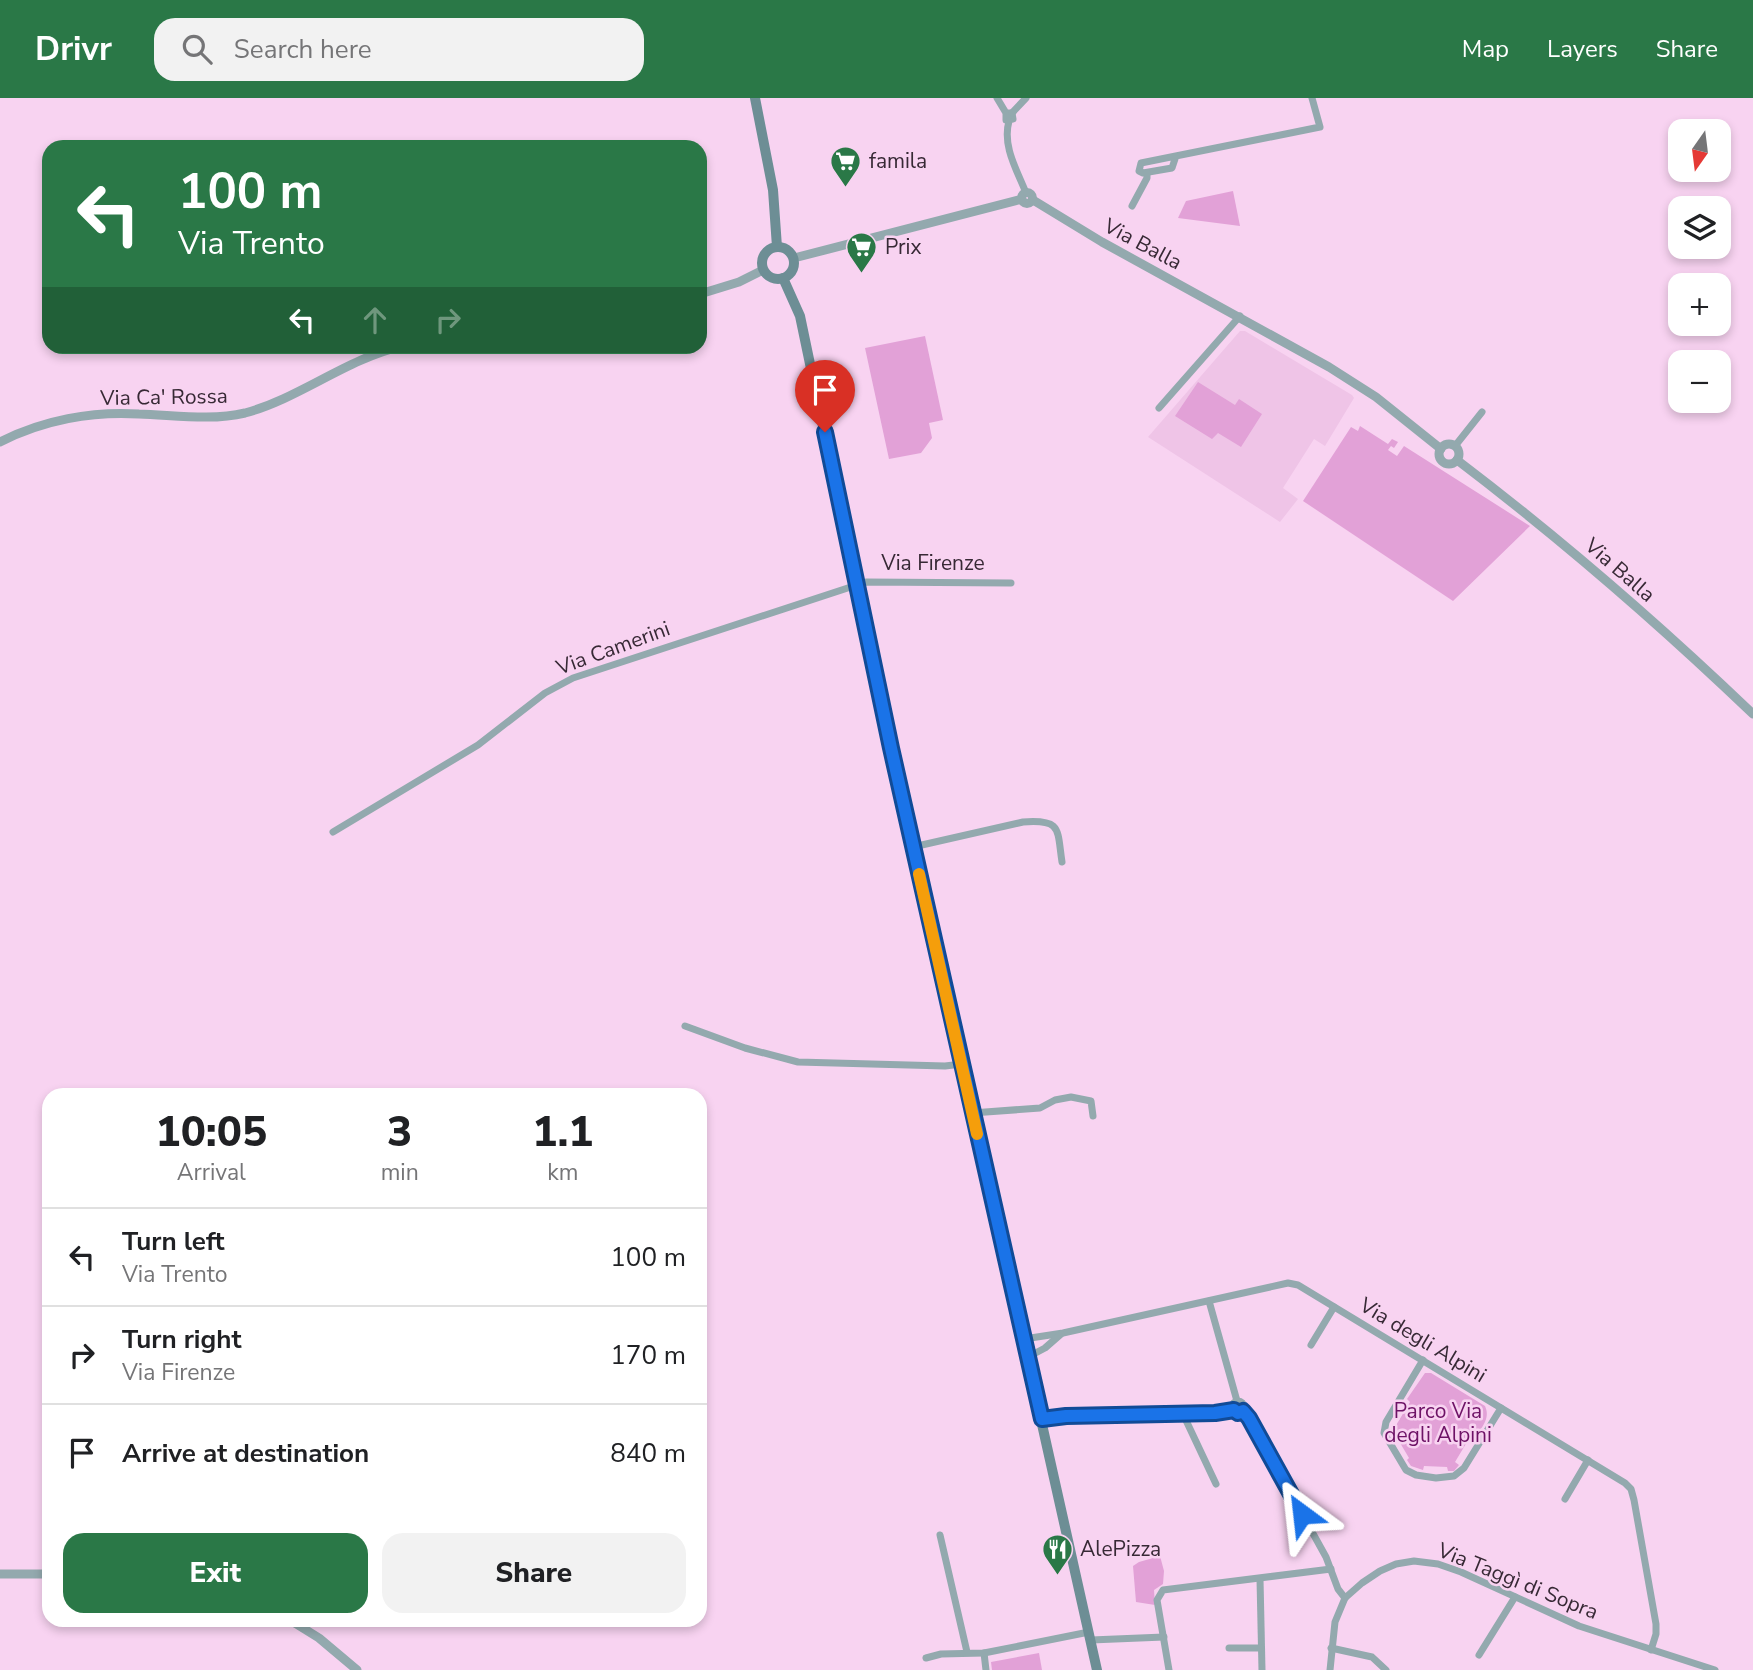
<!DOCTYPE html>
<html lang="en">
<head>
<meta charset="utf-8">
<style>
  :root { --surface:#fff; --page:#f2f2f2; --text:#202124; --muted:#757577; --line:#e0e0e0; --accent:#2a7847 }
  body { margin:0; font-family:"Nunito Sans",sans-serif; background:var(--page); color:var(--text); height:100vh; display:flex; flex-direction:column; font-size:26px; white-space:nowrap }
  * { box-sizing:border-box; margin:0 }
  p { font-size:23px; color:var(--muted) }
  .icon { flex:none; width:38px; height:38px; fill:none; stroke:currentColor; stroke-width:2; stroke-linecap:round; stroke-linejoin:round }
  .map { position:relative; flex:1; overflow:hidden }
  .panel { position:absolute; left:42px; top:990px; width:665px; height:539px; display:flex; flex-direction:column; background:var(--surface); border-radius:21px; box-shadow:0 4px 10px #0003 }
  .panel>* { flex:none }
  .hud { position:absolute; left:42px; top:42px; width:665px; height:214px; border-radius:21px; box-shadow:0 4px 10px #0003; background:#2a7847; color:#fff; overflow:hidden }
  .needle { width:46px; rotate:194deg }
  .tools { position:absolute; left:1668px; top:21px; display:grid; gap:14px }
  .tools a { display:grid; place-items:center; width:63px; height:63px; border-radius:14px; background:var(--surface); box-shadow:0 4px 10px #0003; font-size:35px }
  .pin { position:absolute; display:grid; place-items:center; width:60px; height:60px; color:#fff; margin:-72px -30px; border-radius:50% 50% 50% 0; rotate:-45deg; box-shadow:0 0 7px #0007 }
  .pin .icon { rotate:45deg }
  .me { position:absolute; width:77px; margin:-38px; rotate:330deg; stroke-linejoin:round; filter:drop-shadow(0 0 5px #0008) }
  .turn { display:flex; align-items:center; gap:24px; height:147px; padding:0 21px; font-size:32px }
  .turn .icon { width:91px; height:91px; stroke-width:2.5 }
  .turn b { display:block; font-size:49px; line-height:60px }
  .lanes { display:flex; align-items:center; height:66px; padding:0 21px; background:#0003; justify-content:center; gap:35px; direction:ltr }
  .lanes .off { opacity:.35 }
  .eta { display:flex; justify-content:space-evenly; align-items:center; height:119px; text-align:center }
  .eta b { font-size:42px; font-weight:800; line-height:49px }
  .button { display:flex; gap:14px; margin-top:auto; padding:14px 21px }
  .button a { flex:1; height:80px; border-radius:21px; background:var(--accent); color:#fff; font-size:28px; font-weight:800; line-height:80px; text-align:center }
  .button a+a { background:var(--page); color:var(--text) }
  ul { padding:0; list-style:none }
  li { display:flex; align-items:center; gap:21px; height:98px; padding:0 21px; border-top:2px solid var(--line) }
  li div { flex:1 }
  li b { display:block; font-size:26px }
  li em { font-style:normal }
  header { display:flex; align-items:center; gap:42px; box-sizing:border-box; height:98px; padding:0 35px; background:var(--accent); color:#fff }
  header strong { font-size:33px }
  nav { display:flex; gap:38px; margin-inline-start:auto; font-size:24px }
  .search { width:490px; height:63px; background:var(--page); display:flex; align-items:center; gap:18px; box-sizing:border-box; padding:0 24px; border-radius:21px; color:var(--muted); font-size:26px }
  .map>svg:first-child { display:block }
  .built { fill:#efc4e7 }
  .green { fill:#e2a1d7 }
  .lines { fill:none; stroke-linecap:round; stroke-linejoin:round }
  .minor { stroke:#93a9ae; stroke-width:7 }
  .tertiary { stroke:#93a9ae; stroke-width:9 }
  .secondary { stroke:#6d8e95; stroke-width:10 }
  .route-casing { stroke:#114b97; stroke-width:18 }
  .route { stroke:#1a73e8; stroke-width:12 }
  .slow { stroke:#f59e0b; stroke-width:12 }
  .labels { text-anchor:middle; stroke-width:5; stroke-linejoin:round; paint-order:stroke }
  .poi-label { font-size:21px; fill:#372935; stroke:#f8d3f1; text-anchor:start }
  .street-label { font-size:21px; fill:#372935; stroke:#f8d3f1 }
  .park-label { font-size:21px; fill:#6e1266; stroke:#f8d3f1 }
</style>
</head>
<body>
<header>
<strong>Drivr</strong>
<div class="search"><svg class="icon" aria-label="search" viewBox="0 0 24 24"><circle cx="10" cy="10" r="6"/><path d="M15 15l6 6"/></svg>Search here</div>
<nav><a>Map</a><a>Layers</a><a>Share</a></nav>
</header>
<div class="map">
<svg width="1753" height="1572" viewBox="0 0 1753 1572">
  <rect width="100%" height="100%" fill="#f8d3f1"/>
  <path class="built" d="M 1240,233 L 1245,233 L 1352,297 L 1354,300 L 1325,348 L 1314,341 L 1283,390 L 1298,401 L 1280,424 L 1148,339 Z"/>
  <g class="green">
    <path d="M 1233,93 L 1240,128 L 1178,120 L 1186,103 Z"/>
    <path d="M 925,238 L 943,322 L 929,325 L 932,340 L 921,355 L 889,361 L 865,250 Z"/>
    <path d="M 1198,284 L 1235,307 L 1239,301 L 1262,316 L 1241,349 L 1218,335 L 1212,341 L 1175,318 Z"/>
    <path d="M 1360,328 L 1388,346 L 1392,341 L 1398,344 L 1394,350 L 1391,348 L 1388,352 L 1397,358 L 1404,348 L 1530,428 L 1453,503 L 1303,403 L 1351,329 L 1358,333 Z"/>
    <path d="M 1425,1275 L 1431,1275 L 1485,1308 C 1491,1321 1481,1330 1474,1341 L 1470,1339 L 1455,1364 L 1459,1367 L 1454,1373 L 1448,1373 L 1447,1369 L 1424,1368 L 1423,1372 L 1411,1368 L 1407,1362 L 1409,1360 L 1396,1338 L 1392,1339 L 1391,1337 L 1392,1327 L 1395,1329 L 1410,1304 L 1407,1301 Z"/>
    <path d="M 1160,1458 L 1164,1473 L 1163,1486 L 1154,1492 L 1155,1507 L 1136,1504 L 1133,1468 L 1139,1464 Z"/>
    <path d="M 1039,1555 L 1042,1572 L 992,1572 L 991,1564 Z"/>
  </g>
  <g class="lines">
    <g class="minor">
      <path d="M 997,0 L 1006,15 L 1006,22 L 1013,21 L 1012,15 L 1006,15"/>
      <path d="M 1012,15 L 1026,0"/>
      <path d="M 1009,23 C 1002,48 1017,72 1026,95"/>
      <path d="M 1176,58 L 1172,70 L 1143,75 L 1139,73 L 1141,65 L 1320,29 L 1312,0"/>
      <path d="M 1132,108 L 1147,80 L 1147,75"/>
      <path d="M 1159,310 L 1240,218"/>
      <path d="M 1455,348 L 1482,314"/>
      <path d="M 333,734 L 478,647 L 545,595 L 573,580 L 866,484 L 1011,485"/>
      <path d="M 913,749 L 1023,724 C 1062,721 1057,731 1062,764"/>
      <path d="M 685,928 L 745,950 L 798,964 L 945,968 L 962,966"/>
      <path d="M 972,1015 L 1040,1010 L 1055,1002 L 1071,999 L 1091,1003 L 1093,1018"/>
      <path d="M 1209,1203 L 1237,1303"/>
      <path d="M 1024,1241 L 1063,1235 L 1288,1185 L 1298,1187 L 1625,1385 L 1631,1391 L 1634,1402 L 1656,1526 L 1656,1536 L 1651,1552"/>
      <path d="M 1311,1247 L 1334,1209"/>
      <path d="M 1028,1259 L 1045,1250 L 1061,1236"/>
      <path d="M 1423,1262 L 1386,1324 L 1384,1335 L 1406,1372 L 1416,1377 L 1436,1380 L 1454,1378 L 1464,1370 L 1501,1310"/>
      <circle cx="1238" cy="1309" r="6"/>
      <path d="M 1243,1313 L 1249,1320 L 1326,1459 L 1338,1491 L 1345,1500"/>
      <path d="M 1183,1316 L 1216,1386"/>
      <path d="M 1042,1321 L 1067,1318 L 1215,1315 L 1233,1312"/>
      <path d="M 1565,1401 L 1588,1362"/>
      <path d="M 940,1437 L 967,1554"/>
      <path d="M 1260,1481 L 1262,1572"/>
      <path d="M 1091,1542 L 1164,1539"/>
      <path d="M 1229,1550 L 1261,1550"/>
      <path d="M 1331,1550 L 1372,1559 L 1386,1572"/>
      <path d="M 984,1555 L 986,1572"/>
      <path d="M 1479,1557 L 1515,1499"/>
      <path d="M 926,1560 L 941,1556 L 984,1555 L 1089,1534"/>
      <path d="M 1169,1572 L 1157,1502 L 1163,1492 L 1331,1471"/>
      <path d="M 1330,1572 L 1335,1524 L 1345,1500 L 1362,1485 L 1380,1473 L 1396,1466 L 1414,1463 L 1438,1466 L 1461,1474 L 1579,1528 L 1715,1572"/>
    </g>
    <g class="tertiary">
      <circle cx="1027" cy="100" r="5.5"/>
      <path d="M 1033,102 L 1102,144 L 1329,269 L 1376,299 L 1441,351"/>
      <path d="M 794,160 L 1022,101"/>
      <path d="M 700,196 L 739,184 L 763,172"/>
      <path d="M 0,344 C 43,322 92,313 139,316 C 174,317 211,323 245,315 C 300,300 346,261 402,248"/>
      <circle cx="1449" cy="356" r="10"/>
      <path d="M 1457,362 C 1561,441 1659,526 1753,616"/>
      <path d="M 0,1476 L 49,1476"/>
      <path d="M 290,1522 L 319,1540 L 357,1572"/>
    </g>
    <g class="secondary">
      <path d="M 755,0 L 773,92 L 777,149"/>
      <circle cx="778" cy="165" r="16"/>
      <path d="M 783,180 L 800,218 L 885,625 L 1097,1572"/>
    </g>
  </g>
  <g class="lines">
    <defs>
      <path id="route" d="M 825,334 L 891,650 L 1042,1321 L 1066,1318 L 1215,1315 L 1234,1312 L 1238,1315 L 1243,1313 L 1249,1320 L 1302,1416"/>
    </defs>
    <use href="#route" class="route-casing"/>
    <use href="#route" class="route"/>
    <path class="slow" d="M 919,776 L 977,1036"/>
  </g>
  <defs>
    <symbol id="supermarket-pin" viewBox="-11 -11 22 30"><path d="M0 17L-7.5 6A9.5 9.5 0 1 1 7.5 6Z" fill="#2a7847" stroke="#f8d3f1"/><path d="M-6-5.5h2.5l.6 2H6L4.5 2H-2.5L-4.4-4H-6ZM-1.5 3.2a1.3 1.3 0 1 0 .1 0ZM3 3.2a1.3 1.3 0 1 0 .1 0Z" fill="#fff"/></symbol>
    <symbol id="restaurant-pin" viewBox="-11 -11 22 30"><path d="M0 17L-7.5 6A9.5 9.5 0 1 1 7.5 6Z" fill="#2a7847" stroke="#f8d3f1"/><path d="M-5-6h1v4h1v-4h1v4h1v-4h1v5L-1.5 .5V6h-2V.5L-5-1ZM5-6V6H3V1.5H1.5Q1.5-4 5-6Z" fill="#fff"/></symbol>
  </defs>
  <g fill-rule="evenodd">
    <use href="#supermarket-pin" x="828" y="46" width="35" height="47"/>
    <use href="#supermarket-pin" x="844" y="132" width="35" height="47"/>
    <use href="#restaurant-pin" x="1040" y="1434" width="35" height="47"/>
  </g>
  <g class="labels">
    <g class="poi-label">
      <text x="869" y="70">famila</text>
      <text x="885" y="156">Prix</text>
      <text x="1080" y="1458">AlePizza</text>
    </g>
    <g class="street-label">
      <text transform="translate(1143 146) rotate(28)" y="7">Via Balla</text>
      <text transform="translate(164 299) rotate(-1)" y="7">Via Ca' Rossa</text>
      <text x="933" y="472">Via Firenze</text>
      <text transform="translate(1620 472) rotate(41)" y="7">Via Balla</text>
      <text transform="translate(613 550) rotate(-20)" y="7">Via Camerini</text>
      <text transform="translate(1423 1242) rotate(31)" y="7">Via degli Alpini</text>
      <text transform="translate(1518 1483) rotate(22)" y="7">Via Taggì di Sopra</text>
    </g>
    <g class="park-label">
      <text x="1438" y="1320">Parco Via<tspan x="1438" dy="24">degli Alpini</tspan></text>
    </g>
  </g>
</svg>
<div class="tools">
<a><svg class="needle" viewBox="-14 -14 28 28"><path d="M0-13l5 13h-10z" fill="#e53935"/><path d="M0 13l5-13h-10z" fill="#757577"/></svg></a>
<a><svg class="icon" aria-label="layers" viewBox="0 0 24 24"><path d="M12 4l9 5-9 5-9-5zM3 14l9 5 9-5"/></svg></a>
<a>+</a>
<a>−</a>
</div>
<div class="pin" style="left:825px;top:334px;background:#d93025"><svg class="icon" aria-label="arrive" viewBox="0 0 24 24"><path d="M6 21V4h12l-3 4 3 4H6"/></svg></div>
<svg class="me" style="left:1302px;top:1416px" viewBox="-20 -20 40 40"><path d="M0-17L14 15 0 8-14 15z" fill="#1a73e8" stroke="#fff" stroke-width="4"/></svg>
<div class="hud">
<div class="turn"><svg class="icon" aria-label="left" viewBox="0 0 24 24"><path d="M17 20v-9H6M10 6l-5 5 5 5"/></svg><div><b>100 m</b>Via Trento</div></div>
<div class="lanes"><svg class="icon" aria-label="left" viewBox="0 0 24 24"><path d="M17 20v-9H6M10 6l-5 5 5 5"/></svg><svg class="icon off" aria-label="ahead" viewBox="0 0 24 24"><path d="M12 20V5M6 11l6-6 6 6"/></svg><svg class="icon off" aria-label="right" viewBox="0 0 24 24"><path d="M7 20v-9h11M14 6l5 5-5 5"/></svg></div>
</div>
<section class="panel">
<div class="eta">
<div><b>10:05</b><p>Arrival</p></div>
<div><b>3</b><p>min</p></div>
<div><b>1.1</b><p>km</p></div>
</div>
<ul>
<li><svg class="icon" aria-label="left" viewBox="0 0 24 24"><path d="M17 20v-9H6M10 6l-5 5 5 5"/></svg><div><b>Turn left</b><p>Via Trento</p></div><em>100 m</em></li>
<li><svg class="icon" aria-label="right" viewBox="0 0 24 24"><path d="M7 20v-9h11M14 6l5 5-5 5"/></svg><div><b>Turn right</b><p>Via Firenze</p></div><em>170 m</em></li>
<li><svg class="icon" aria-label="arrive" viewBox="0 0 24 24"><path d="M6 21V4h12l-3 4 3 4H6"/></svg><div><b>Arrive at destination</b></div><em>840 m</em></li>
</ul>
<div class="button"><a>Exit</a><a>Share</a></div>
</section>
</div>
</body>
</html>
